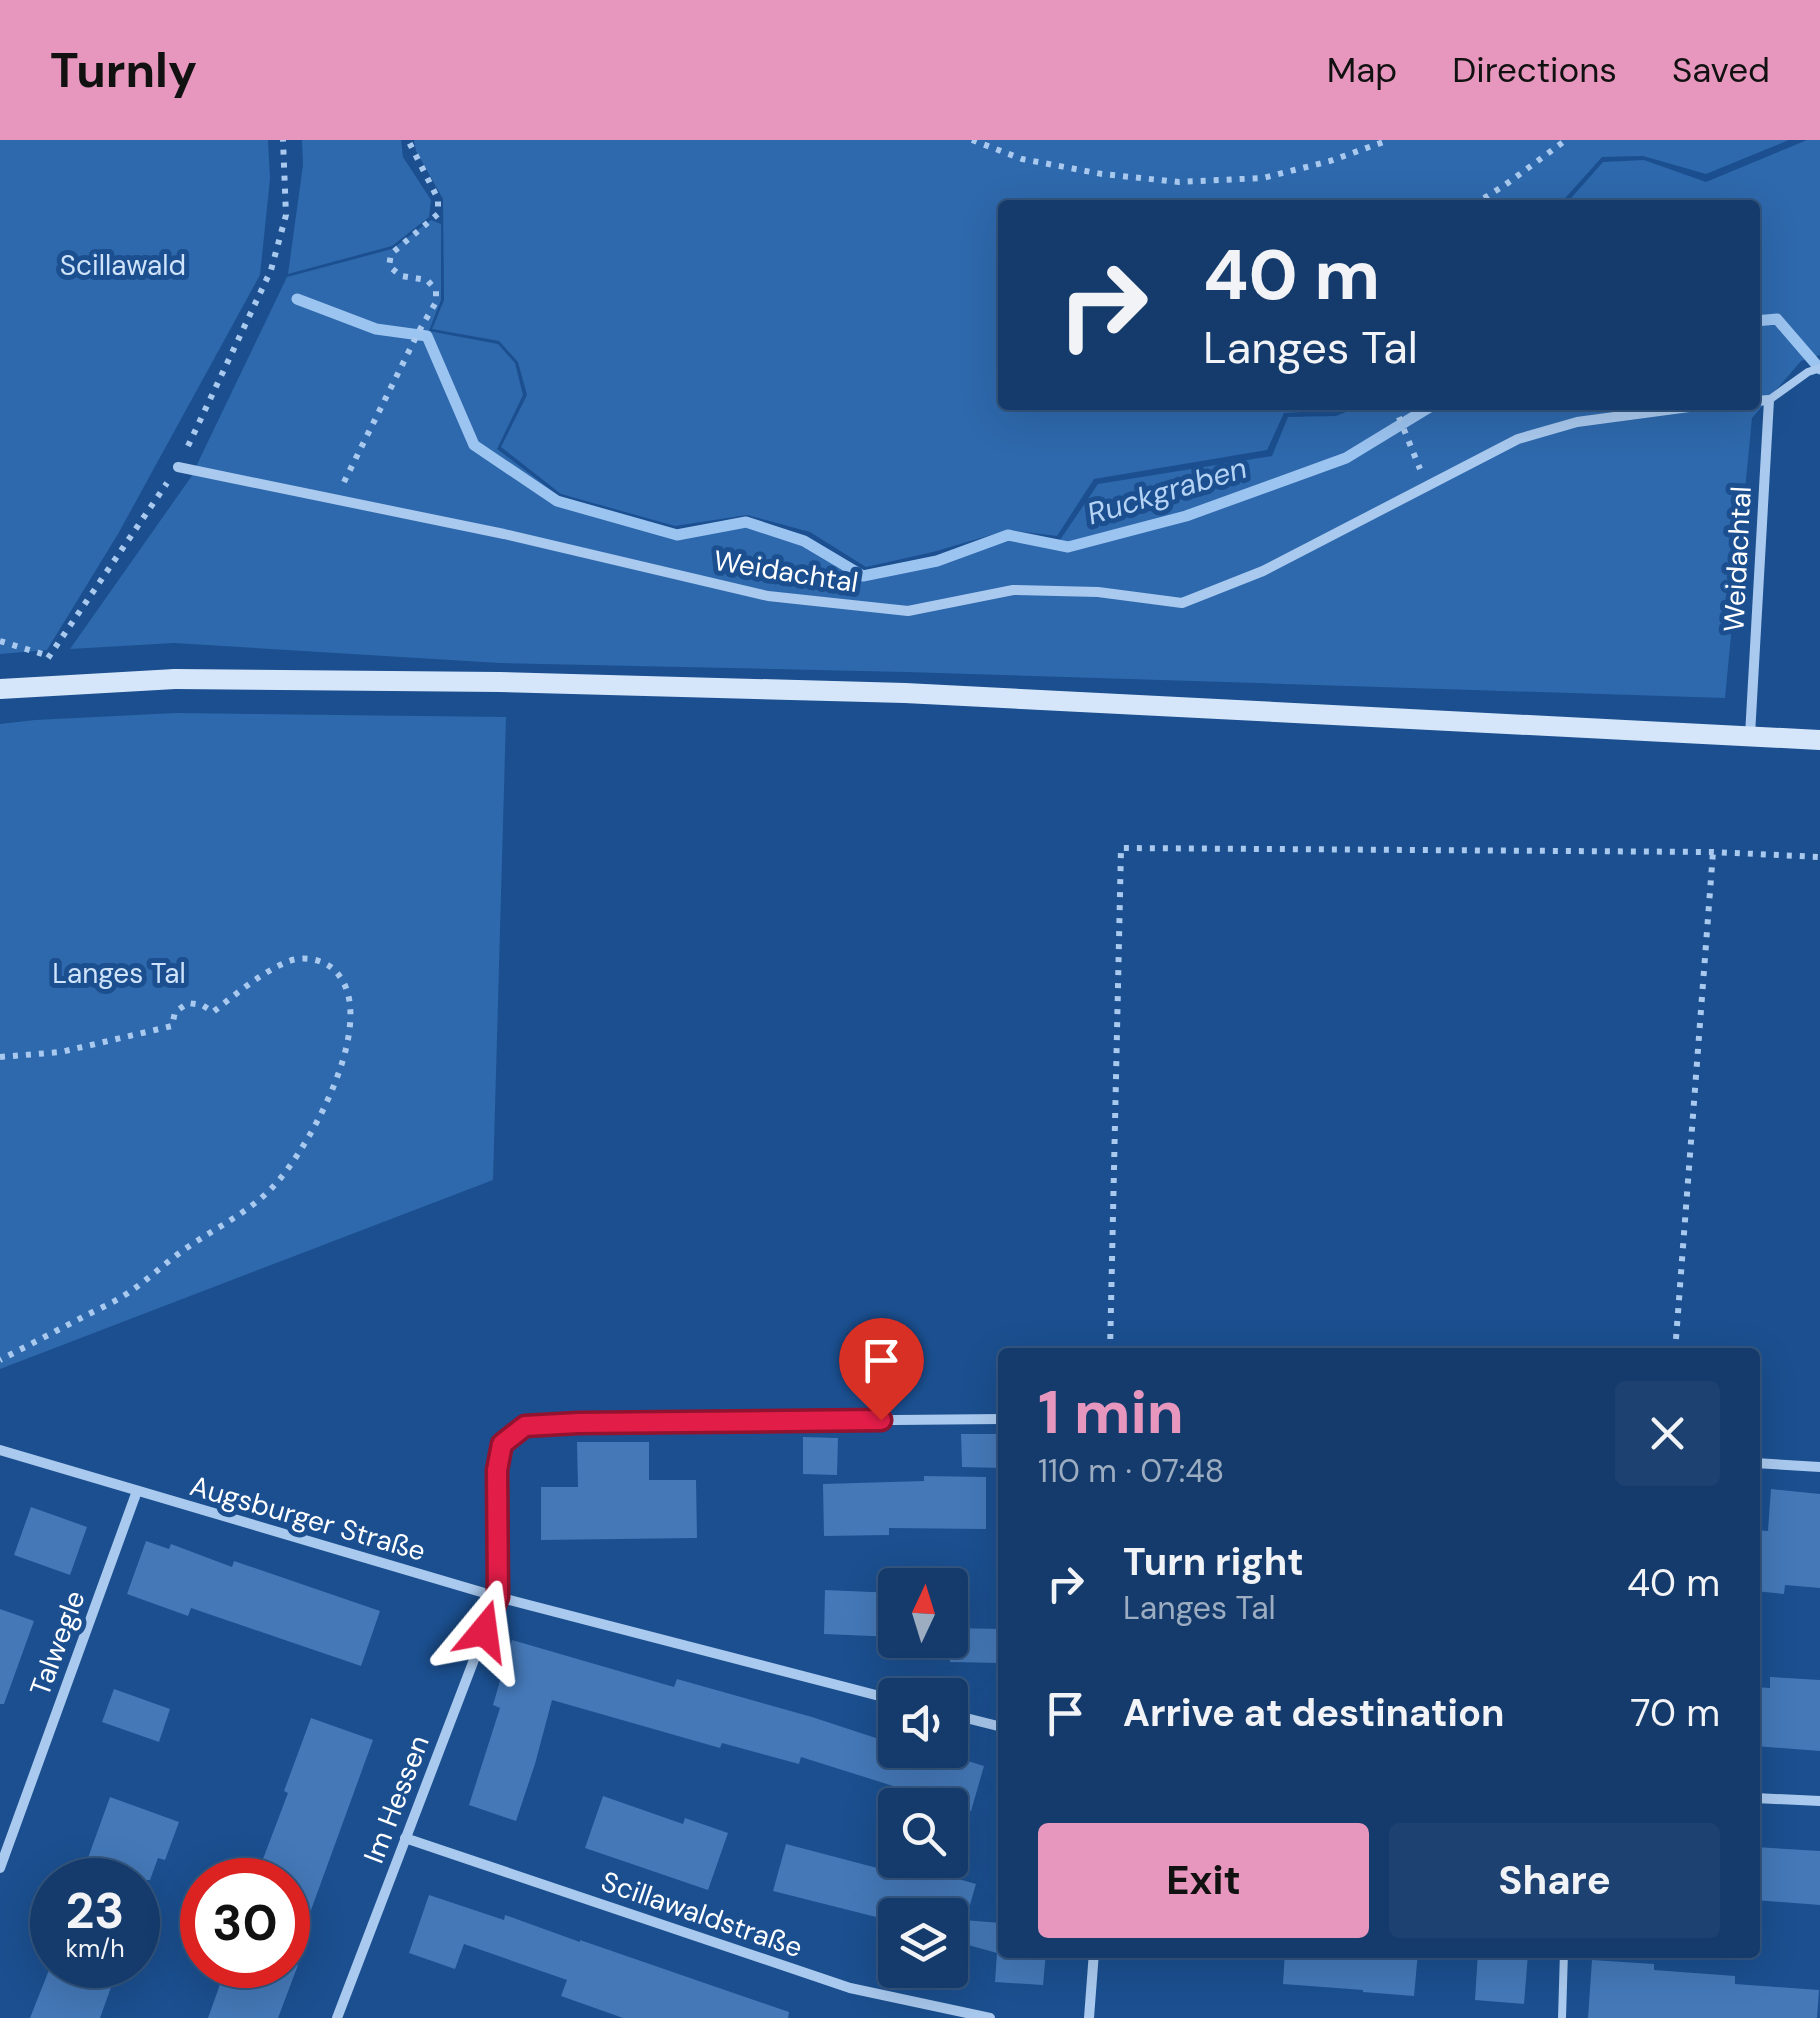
<!DOCTYPE html>
<html lang="en">
<head>
<meta charset="utf-8">
<style>
  :root { --surface:#143b6b; --page:#1d4271; --text:#f1f3f6; --muted:#9dadc1; --line:#33557e; --accent:#e797bd }
  body { margin:0; font-family:"DM Sans",sans-serif; background:var(--page); color:var(--text); height:100vh; display:flex; flex-direction:column; font-size:38px; white-space:nowrap }
  * { box-sizing:border-box; margin:0 }
  p { font-size:32px; color:var(--muted) }
  .icon { flex:none; width:55px; height:55px; fill:none; stroke:currentColor; stroke-width:2; stroke-linecap:round; stroke-linejoin:round }
  .map { position:relative; flex:1; overflow:hidden }
  .side { position:absolute; left:998px; top:1208px; width:762px; height:610px; display:flex; flex-direction:column; background:var(--surface); border-radius:10px; box-shadow:0 10px 40px #0002,0 0 0 2px var(--line) }
  .side>* { flex:none }
  .guide { position:absolute; left:998px; top:60px; width:762px; height:210px; border-radius:10px; box-shadow:0 10px 40px #0002,0 0 0 2px var(--line); background:#143b6b; color:var(--text); overflow:hidden }
  .needle { width:65px; rotate:4deg }
  .controls { position:absolute; left:878px; top:1428px; display:grid; gap:20px }
  .controls a { display:grid; place-items:center; width:90px; height:90px; border-radius:10px; background:var(--surface); box-shadow:0 10px 40px #0002,0 0 0 2px var(--line); font-size:50px }
  .speed { position:absolute; left:30px; top:1718px; display:flex; gap:20px; font-size:50px; font-weight:700; text-align:center }
  .speed>* { display:grid; place-content:center; width:130px; height:130px; border-radius:50%; background:var(--surface); box-shadow:0 10px 40px #0002,0 0 0 2px var(--line); line-height:1 }
  .speed small { font-size:25px; font-weight:400 }
  .speed .limit { border:15px solid #d22; background:#fff; color:#111 }
  .pin { position:absolute; display:grid; place-items:center; width:85px; height:85px; color:#fff; margin:-102px -42px; border-radius:50% 50% 50% 0; rotate:-45deg; box-shadow:0 0 10px #0007 }
  .pin .icon { rotate:45deg }
  .me { position:absolute; width:110px; margin:-55px; rotate:16deg; stroke-linejoin:round; filter:drop-shadow(0 0 8px #0008) }
  .turn { display:flex; align-items:center; gap:35px; height:210px; padding:0 40px; font-size:45px }
  .turn .icon { width:130px; height:130px; stroke-width:2.5 }
  .turn b { display:block; font-size:70px; line-height:85px }
  .round { display:grid; place-items:center; flex:none; width:105px; height:105px; border-radius:10px; background:var(--page) }
  .head { display:flex; align-items:center; justify-content:space-between; height:170px; padding:0 40px }
  h1 { font-size:60px; font-weight:700; line-height:75px; color:var(--accent) }
  .cta { display:flex; gap:20px; margin-top:auto; padding:20px 40px }
  .cta a { flex:1; height:115px; border-radius:10px; background:var(--accent); color:#111; font-size:40px; font-weight:700; line-height:115px; text-align:center }
  .cta a+a { background:var(--page); color:var(--text) }
  ul { padding:0; list-style:none }
  li { display:flex; align-items:center; gap:30px; height:130px; padding:0 40px }
  li div { flex:1 }
  li b { display:block; font-size:38px }
  li em { font-style:normal }
  header { display:flex; align-items:center; gap:60px; box-sizing:border-box; height:140px; padding:0 50px; background:var(--accent); color:#111 }
  header strong { font-size:48px }
  nav { display:flex; gap:55px; margin-inline-start:auto; font-size:35px }
  .map>svg:first-child { display:block }
  .green { fill:#2e69ad }
  .lines { fill:none; stroke-linecap:round; stroke-linejoin:round }
  .stream { stroke:#9cc4f0; stroke-width:11 }
  .building { fill:#4478b7 }
  .path { stroke:#a9c9ee; stroke-width:6; stroke-dasharray:5 8; stroke-linecap:butt }
  .service { stroke:#a9c9ee; stroke-width:8 }
  .minor { stroke:#a9c9ee; stroke-width:10 }
  .secondary { stroke:#d6e6fa; stroke-width:20 }
  .secondary-bridge { stroke:#d6e6fa; stroke-width:20 }
  .route-casing { stroke:#92132f; stroke-width:25 }
  .route { stroke:#e11d48; stroke-width:18 }
  .labels { text-anchor:middle; stroke-width:10; stroke-linejoin:round; paint-order:stroke }
  .park-label { font-size:28px; fill:#cfe3fa; stroke:#1b4f8f }
  .street-label { font-size:28px; fill:#fff; stroke:#1b4f8f }
  .water-label { font-size:30px; font-style:italic; fill:#b5d3f5; stroke:#1b4f8f }
</style>
</head>
<body>
<header>
<strong>Turnly</strong>
<nav><a>Map</a><a>Directions</a><a>Saved</a></nav>
</header>
<div class="map">
<svg width="1820" height="1878" viewBox="0 0 1820 1878">
  <rect width="100%" height="100%" fill="#1b4f8f"/>
  <g class="green">
    <path d="M 0,0 L 268,0 L 270,39 L 260,135 L 118,394 L 47,510 L 0,514 Z"/>
    <path d="M 302,0 L 401,0 L 403,17 L 431,60 L 429,77 L 392,106 L 288,134 L 303,25 Z"/>
    <path d="M 414,0 L 1789,0 L 1706,34 L 1643,16 L 1602,17 L 1559,65 L 1002,65 L 1002,265 L 1347,265 L 1335,270 L 1284,273 L 1267,310 L 1094,339 L 1057,396 L 1008,390 L 933,412 L 866,427 L 810,392 L 747,375 L 675,386 L 561,354 L 501,307 L 527,255 L 518,222 L 499,201 L 432,189 L 444,160 L 443,59 L 416,11 Z"/>
    <path d="M 1807,0 L 1820,0 L 1820,215 L 1801,221 L 1752,278 L 1725,558 L 906,532 L 499,523 L 174,503 L 70,509 L 191,337 L 287,137 L 392,109 L 431,80 L 441,84 L 441,160 L 429,191 L 498,204 L 515,223 L 523,255 L 497,309 L 559,356 L 677,389 L 747,378 L 807,396 L 864,431 L 934,417 L 1008,393 L 1060,400 L 1098,344 L 1272,316 L 1288,277 L 1336,276 L 1363,265 L 1755,265 L 1755,65 L 1565,65 L 1603,22 L 1644,20 L 1706,42 Z"/>
    <path d="M 176,573 L 506,577 L 493,1040 L 0,1229 L 0,584 L 35,580 Z"/>
  </g>
  <g class="lines">
    <g class="stream">
      <path d="M 297,159 L 376,189 L 427,196 L 474,305 L 557,361 L 677,395 L 746,382 L 804,401 L 863,436 L 937,421 L 1008,395 L 1068,407 L 1186,376 L 1346,318 L 1433,265"/>
      <path d="M 1755,181 L 1777,179 L 1820,229"/>
    </g>
  </g>
  <g class="building">
    <path d="M 961,1294 L 1002,1294 L 1002,1328 L 962,1327 Z"/>
    <path d="M 803,1297 L 838,1298 L 837,1335 L 803,1334 Z"/>
    <path d="M 577,1302 L 649,1302 L 649,1340 L 696,1340 L 697,1398 L 541,1400 L 541,1347 L 578,1347 Z"/>
    <path d="M 924,1336 L 986,1337 L 986,1389 L 889,1388 L 889,1395 L 824,1396 L 823,1344 L 924,1341 Z"/>
    <path d="M 1771,1349 L 1820,1354 L 1820,1448 L 1785,1445 L 1784,1454 L 1755,1451 L 1755,1390 L 1768,1391 Z"/>
    <path d="M 31,1367 L 87,1387 L 70,1435 L 14,1415 Z"/>
    <path d="M 146,1401 L 169,1409 L 171,1404 L 232,1427 L 234,1421 L 380,1471 L 361,1526 L 191,1468 L 188,1476 L 127,1454 Z"/>
    <path d="M 825,1450 L 895,1453 L 895,1497 L 824,1494 Z"/>
    <path d="M 0,1469 L 34,1481 L 4,1564 L 0,1564 Z"/>
    <path d="M 950,1488 L 1002,1489 L 1002,1523 L 950,1522 Z"/>
    <path d="M 512,1500 L 674,1547 L 677,1539 L 812,1577 L 885,1601 L 883,1610 L 949,1610 L 948,1615 L 984,1626 L 971,1671 L 952,1665 L 908,1665 L 912,1652 L 801,1617 L 799,1624 L 722,1603 L 720,1608 L 552,1560 L 535,1624 L 516,1681 L 469,1665 L 500,1568 L 493,1565 Z"/>
    <path d="M 1770,1537 L 1820,1540 L 1820,1611 L 1755,1606 L 1755,1547 L 1770,1548 Z"/>
    <path d="M 114,1549 L 170,1569 L 159,1602 L 102,1582 Z"/>
    <path d="M 311,1578 L 373,1600 L 291,1825 L 298,1825 L 278,1878 L 208,1878 L 227,1825 L 288,1825 L 288,1740 L 255,1740 L 288,1653 L 284,1651 Z"/>
    <path d="M 603,1656 L 683,1684 L 685,1678 L 728,1693 L 708,1750 L 585,1708 Z"/>
    <path d="M 110,1657 L 179,1682 L 165,1720 L 158,1718 L 150,1740 L 80,1740 Z"/>
    <path d="M 786,1704 L 881,1729 L 885,1718 L 976,1744 L 967,1775 L 889,1774 L 888,1780 L 773,1751 Z"/>
    <path d="M 1755,1707 L 1820,1711 L 1820,1765 L 1755,1760 Z"/>
    <path d="M 429,1755 L 504,1780 L 505,1775 L 580,1802 L 580,1800 L 789,1872 L 788,1878 L 623,1878 L 561,1856 L 567,1840 L 464,1804 L 455,1829 L 409,1813 Z"/>
    <path d="M 950,1779 L 1002,1783 L 1002,1812 L 1046,1812 L 1043,1845 L 995,1842 L 997,1813 L 950,1800 Z"/>
    <path d="M 1285,1812 L 1418,1812 L 1414,1856 L 1363,1852 L 1363,1850 L 1283,1844 Z"/>
    <path d="M 1478,1812 L 1528,1814 L 1524,1864 L 1475,1860 Z"/>
    <path d="M 1592,1820 L 1654,1824 L 1654,1830 L 1735,1836 L 1735,1844 L 1819,1850 L 1817,1878 L 1588,1878 Z"/>
    <path d="M 51,1825 L 119,1825 L 100,1878 L 30,1878 Z"/>
  </g>
  <g class="lines">
    <g class="path">
      <path d="M 972,0 L 1022,19 L 1102,34 L 1179,42 L 1263,38 L 1330,21 L 1389,0"/>
      <path d="M 1473,65 L 1505,45 L 1566,0"/>
      <path d="M 1394,265 L 1420,329"/>
      <path d="M 188,306 L 271,130 L 286,75 L 283,0"/>
      <path d="M 344,342 L 419,191 L 436,162 L 436,150 L 427,140 L 401,136 L 389,126 L 391,114 L 438,74 L 438,59 L 408,0"/>
      <path d="M 0,501 L 49,516"/>
      <path d="M 48,518 L 167,343"/>
      <path d="M 0,917 L 61,912 L 172,886 L 175,872 L 188,863 L 202,865 L 213,872 C 236,854 262,832 289,821 C 303,816 321,819 332,828 C 384,872 313,1000 279,1040 C 254,1070 220,1085 188,1107 C 167,1121 149,1139 128,1153 C 113,1163 96,1170 81,1178 C 54,1192 27,1206 0,1220"/>
      <path d="M 1110,1212 L 1121,708 L 1713,712 L 1820,717"/>
      <path d="M 1675,1212 L 1713,712"/>
    </g>
    <g class="service">
      <path d="M 1769,260 L 1808,232 L 1820,228"/>
      <path d="M 1562,1878 L 1564,1812"/>
    </g>
    <g class="minor">
      <path d="M 178,327 L 504,394 L 768,456 L 908,471 L 1013,450 L 1098,452 L 1182,463 L 1263,431 L 1518,299 L 1577,282 L 1704,265"/>
      <path d="M 1750,595 L 1769,260 L 1755,261"/>
      <path d="M 0,1310 L 498,1457 L 895,1560"/>
      <path d="M 1755,1323 L 1820,1327"/>
      <path d="M 950,1574 L 1002,1587"/>
      <path d="M 1755,1658 L 1820,1661"/>
      <path d="M 405,1698 L 850,1848 L 990,1878"/>
      <path d="M 0,1728 L 137,1351"/>
      <path d="M 337,1878 L 498,1457 L 497,1330 L 502,1304 L 525,1286 L 578,1283 L 1002,1279"/>
      <path d="M 1089,1878 L 1094,1812"/>
    </g>
    <path class="secondary" d="M 175,539 L 499,542 L 905,553 L 1820,600"/>
    <path class="secondary-bridge" d="M 0,549 L 175,539"/>
  </g>
  <g class="lines">
    <defs>
      <path id="route" d="M 484,1491 L 498,1457 L 497,1330 L 502,1304 L 525,1286 L 578,1283 L 881,1280"/>
    </defs>
    <use href="#route" class="route-casing"/>
    <use href="#route" class="route"/>
  </g>
  <g class="labels">
    <g class="park-label">
      <text x="123" y="135">Scillawald</text>
      <text x="119" y="843">Langes Tal</text>
    </g>
    <g class="street-label">
      <text transform="translate(1737 419) rotate(-87)" y="10">Weidachtal</text>
      <text transform="translate(786 431) rotate(9)" y="10">Weidachtal</text>
      <text transform="translate(308 1378) rotate(16)" y="10">Augsburger Straße</text>
      <text transform="translate(57 1503) rotate(-70)" y="10">Talwegle</text>
      <text transform="translate(396 1659) rotate(-69)" y="10">Im Hessen</text>
      <text transform="translate(702 1774) rotate(19)" y="10">Scillawaldstraße</text>
    </g>
    <g class="water-label">
      <text transform="translate(1167 351) rotate(-17)" y="10">Ruckgraben</text>
    </g>
  </g>
</svg>
<div class="controls">
<a><svg class="needle" viewBox="-14 -14 28 28"><path d="M0-13l5 13h-10z" fill="#e53935"/><path d="M0 13l5-13h-10z" fill="#9dadc1"/></svg></a>
<a><svg class="icon" aria-label="sound" viewBox="0 0 24 24"><path d="M4 9h4l5-4v14l-5-4H4zM17 9q2 3 0 6"/></svg></a>
<a><svg class="icon" aria-label="search" viewBox="0 0 24 24"><circle cx="10" cy="10" r="6"/><path d="M15 15l6 6"/></svg></a>
<a><svg class="icon" aria-label="layers" viewBox="0 0 24 24"><path d="M12 4l9 5-9 5-9-5zM3 14l9 5 9-5"/></svg></a>
</div>
<div class="speed"><div>23<small>km/h</small></div><div class="limit">30</div></div>
<div class="pin" style="left:881px;top:1280px;background:#d93025"><svg class="icon" aria-label="arrive" viewBox="0 0 24 24"><path d="M6 21V4h12l-3 4 3 4H6"/></svg></div>
<svg class="me" style="left:484px;top:1491px" viewBox="-20 -20 40 40"><path d="M0-17L14 15 0 8-14 15z" fill="#e11d48" stroke="#fff" stroke-width="4"/></svg>
<div class="guide">
<div class="turn"><svg class="icon" aria-label="right" viewBox="0 0 24 24"><path d="M7 20v-9h11M14 6l5 5-5 5"/></svg><div><b>40 m</b>Langes Tal</div></div>
</div>
<section class="side">
<div class="head"><div><h1>1 min</h1><p>110 m · 07:48</p></div><a class="round"><svg class="icon" aria-label="close" viewBox="0 0 24 24"><path d="M6 6l12 12M18 6L6 18"/></svg></a></div>
<ul>
<li><svg class="icon" aria-label="right" viewBox="0 0 24 24"><path d="M7 20v-9h11M14 6l5 5-5 5"/></svg><div><b>Turn right</b><p>Langes Tal</p></div><em>40 m</em></li>
<li><svg class="icon" aria-label="arrive" viewBox="0 0 24 24"><path d="M6 21V4h12l-3 4 3 4H6"/></svg><div><b>Arrive at destination</b></div><em>70 m</em></li>
</ul>
<div class="cta"><a>Exit</a><a>Share</a></div>
</section>
</div>
</body>
</html>
